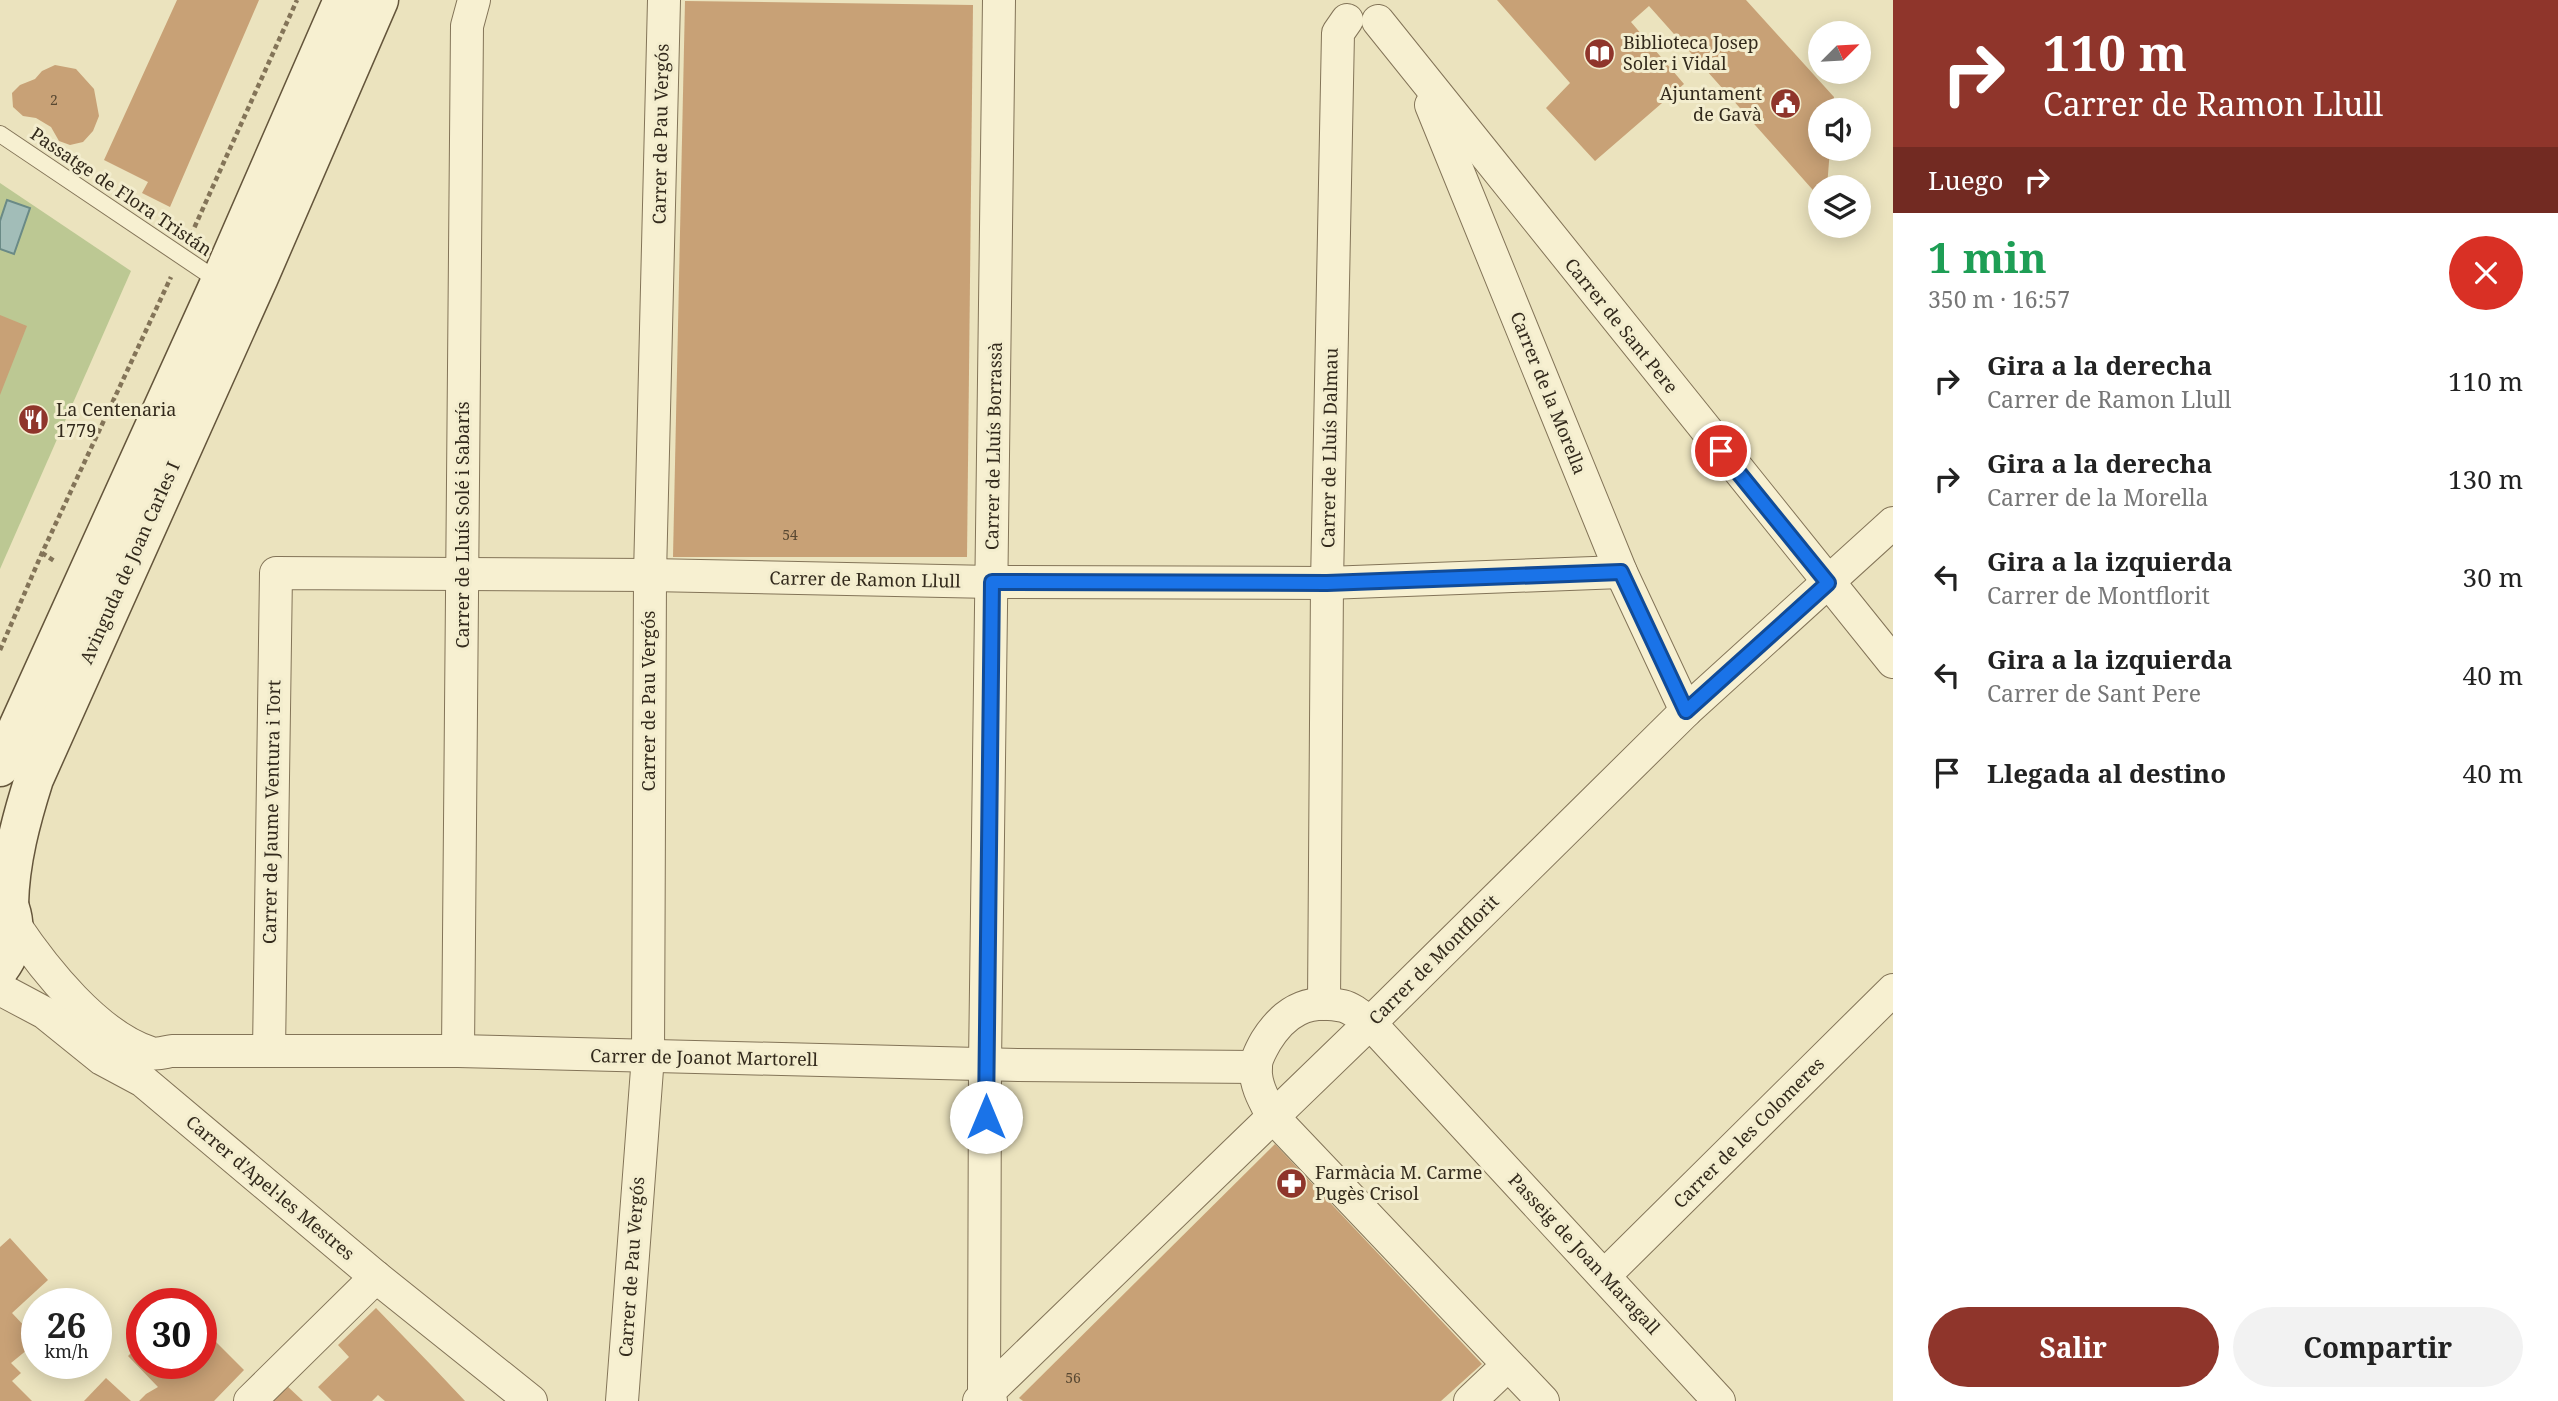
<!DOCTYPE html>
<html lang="es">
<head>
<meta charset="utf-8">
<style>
  :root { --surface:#fff; --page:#f2f2f2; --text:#222; --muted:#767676; --accent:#8f352b }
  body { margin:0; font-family:"Noto Serif",serif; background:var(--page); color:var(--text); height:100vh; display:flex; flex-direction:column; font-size:26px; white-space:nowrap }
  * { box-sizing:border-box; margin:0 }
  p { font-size:23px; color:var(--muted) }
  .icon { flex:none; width:38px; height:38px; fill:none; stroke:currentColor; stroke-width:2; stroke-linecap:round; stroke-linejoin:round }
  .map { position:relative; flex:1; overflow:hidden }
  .drawer { display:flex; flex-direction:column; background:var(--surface); width:665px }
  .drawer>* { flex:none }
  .banner { background:#8f352b; color:#fff; overflow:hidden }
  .needle { width:46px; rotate:66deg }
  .fabs { position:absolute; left:1808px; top:21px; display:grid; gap:14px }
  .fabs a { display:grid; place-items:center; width:63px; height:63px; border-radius:50%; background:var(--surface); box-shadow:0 4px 18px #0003; font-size:35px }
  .speed { position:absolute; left:21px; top:1288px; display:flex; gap:14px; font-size:35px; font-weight:700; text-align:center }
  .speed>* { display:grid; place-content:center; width:91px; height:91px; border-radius:50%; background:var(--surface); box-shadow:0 4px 18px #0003; line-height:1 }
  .speed small { font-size:18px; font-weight:400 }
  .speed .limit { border:10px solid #d22; background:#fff; color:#111 }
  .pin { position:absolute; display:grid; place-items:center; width:60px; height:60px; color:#fff; margin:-30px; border:4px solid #fff; border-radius:50%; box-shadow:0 2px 7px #0007 }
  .me { position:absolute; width:77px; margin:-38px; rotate:0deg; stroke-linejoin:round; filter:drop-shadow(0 0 5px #0008) }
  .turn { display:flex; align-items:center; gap:24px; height:147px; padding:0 35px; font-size:32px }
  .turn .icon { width:91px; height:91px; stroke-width:2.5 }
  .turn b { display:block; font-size:49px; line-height:60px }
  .then { display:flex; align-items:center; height:66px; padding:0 35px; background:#0003; gap:14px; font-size:26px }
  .round { display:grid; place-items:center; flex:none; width:74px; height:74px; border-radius:37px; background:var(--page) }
  .head { display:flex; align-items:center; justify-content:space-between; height:119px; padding:0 35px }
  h1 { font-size:42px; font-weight:700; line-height:52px; color:#1e9e55 }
  .cta { display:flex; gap:14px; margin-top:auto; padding:14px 35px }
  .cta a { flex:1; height:80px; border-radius:42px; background:var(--accent); color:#fff; font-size:28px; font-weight:700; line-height:80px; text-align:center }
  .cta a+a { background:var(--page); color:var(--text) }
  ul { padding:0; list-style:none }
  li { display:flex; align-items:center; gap:21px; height:98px; padding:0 35px }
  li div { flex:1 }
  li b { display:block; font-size:26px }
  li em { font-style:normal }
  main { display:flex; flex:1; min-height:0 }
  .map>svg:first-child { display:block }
  .green { fill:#bcc893 }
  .water { fill:#a2bdb8; stroke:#6a8a86; stroke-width:2 }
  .building { fill:#c8a176 }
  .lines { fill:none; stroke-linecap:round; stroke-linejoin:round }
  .lane-casing { stroke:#837458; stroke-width:18 }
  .street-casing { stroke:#837458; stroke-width:34 }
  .secondary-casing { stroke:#64553b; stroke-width:41 }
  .path { stroke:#837458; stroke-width:4.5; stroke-dasharray:5 3.5; stroke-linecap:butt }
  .lane { stroke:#f7f0d1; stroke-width:16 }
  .street { stroke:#f7f0d1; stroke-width:32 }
  .secondary { stroke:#f7f0d1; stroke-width:38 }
  .route-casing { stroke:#114b97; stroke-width:18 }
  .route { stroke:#1a73e8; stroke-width:12 }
  .labels { text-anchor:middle; stroke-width:6; stroke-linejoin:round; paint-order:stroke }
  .number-label { font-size:14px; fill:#584832 }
  .poi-label { font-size:18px; fill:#332a1c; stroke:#f3edce; text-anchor:start }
  .street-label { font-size:18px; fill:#332a1c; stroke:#f3edce }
</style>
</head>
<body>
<main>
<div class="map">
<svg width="1893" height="1401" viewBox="0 0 1893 1401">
  <rect width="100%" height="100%" fill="#ebe3be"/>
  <path class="green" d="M 0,183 L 131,271 L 0,569 Z"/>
  <path class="water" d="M 7,200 L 30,208 L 14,254 L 0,249 L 0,221 Z"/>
  <g class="building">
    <path d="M 177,0 L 259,0 L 170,207 L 142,193 L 148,182 L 104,160 Z"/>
    <path d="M 1497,0 L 1746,0 L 1834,97 L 1833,110 L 1820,110 L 1820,149 L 1830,149 L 1827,187 L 1820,187 L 1820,198 L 1649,6 L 1631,22 L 1684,84 L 1595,161 L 1546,108 L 1570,83 Z"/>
    <path d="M 685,1 L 973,5 L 967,557 L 673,557 Z"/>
    <path d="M 55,65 L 76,69 L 94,89 L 99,116 L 93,131 L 83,142 L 70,145 L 59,141 L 51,127 L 36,118 L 23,116 L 13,107 L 12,93 L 20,85 L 35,79 L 42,71 Z"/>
    <path d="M 0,315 L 27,326 L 0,395 Z"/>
    <path d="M 1275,1144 L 1482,1364 L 1441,1401 L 1023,1401 L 1019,1398 Z"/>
    <path d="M 10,1238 L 48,1280 L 12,1313 L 29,1331 L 24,1335 L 33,1345 L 11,1363 L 21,1373 L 12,1381 L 32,1401 L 0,1401 L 0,1247 Z"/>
    <path d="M 376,1308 L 432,1366 L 465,1401 L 385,1401 L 378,1395 L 372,1401 L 332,1401 L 318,1387 L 349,1357 L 338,1345 Z"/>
    <path d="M 215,1341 L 244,1370 L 214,1401 L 139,1401 L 146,1394 L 158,1387 L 128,1356 L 142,1342 L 142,1363 L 201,1363 L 201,1354 Z"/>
    <path d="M 106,1378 L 131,1401 L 84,1401 Z"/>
    <path d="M 286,1385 L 303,1401 L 270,1401 Z"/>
  </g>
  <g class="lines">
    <defs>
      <path id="lane" d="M 0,134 L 220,282"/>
      <g id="street">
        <path d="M 1378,21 L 1893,662"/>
        <path d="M 1431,105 L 1621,572 L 1686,711"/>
        <path d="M 14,924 C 44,969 97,1036 151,1053 C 157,1055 165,1052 172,1051 L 458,1051 L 1018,1065 L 1256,1067"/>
        <path d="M 0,989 L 45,1013 L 102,1059 L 143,1081 L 376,1277 L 531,1401"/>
        <path d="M 1324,1004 L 1327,583 L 1338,33 L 1347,20"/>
        <path d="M 269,1051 L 276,573 L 650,575 L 992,582 L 1327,583 L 1621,572"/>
        <path d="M 458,1051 L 467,26 L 474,0"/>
        <path d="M 1604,1276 L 1893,990"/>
        <path d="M 250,1401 L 376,1277"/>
        <path d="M 622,1401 L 648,1056 L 650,575 L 664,0"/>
        <path d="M 979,1401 L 1370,1023 L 1686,711 L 1893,523"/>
        <path d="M 991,1401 L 984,1396 L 985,1064 L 999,0"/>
        <path d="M 1470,1401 L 1508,1365"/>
        <path d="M 1543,1401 L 1273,1117 C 1265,1102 1254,1084 1256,1066 C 1256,1059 1262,1048 1266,1041 C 1284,1012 1307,998 1343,1006 C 1352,1008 1362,1017 1370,1023 L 1719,1401"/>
      </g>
      <g id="secondary">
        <path d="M 0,767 L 220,282 L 343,0"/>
        <path d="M 0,890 C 18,914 18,944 0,968"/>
        <path d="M 9,904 C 10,861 21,820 34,779 L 259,277 L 379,0"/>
      </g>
    </defs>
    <use href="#lane" class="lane-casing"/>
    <use href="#street" class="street-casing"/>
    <use href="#secondary" class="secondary-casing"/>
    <g class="path">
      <path d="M 191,235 L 297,0"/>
      <path d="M 42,553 L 56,562"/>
      <path d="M 0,650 L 42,553 L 171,277"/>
    </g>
    <use href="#lane" class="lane"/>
    <use href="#street" class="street"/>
    <use href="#secondary" class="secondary"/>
  </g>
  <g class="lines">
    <defs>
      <path id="route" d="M 986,1117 L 992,582 L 1327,583 L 1621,572 L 1686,711 L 1828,583 L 1721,451"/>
    </defs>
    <use href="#route" class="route-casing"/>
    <use href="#route" class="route"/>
  </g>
  <defs>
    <symbol id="library-disc" viewBox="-11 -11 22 22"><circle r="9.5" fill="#8f352b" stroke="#f3edce"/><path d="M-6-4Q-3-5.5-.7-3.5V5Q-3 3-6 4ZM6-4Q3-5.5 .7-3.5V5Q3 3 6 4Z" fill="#fff"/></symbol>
    <symbol id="civic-disc" viewBox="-11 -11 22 22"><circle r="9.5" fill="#8f352b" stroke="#f3edce"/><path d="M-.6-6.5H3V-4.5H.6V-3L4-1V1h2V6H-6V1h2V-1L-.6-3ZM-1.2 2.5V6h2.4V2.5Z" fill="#fff"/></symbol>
    <symbol id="restaurant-disc" viewBox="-11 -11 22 22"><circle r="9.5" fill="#8f352b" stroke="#f3edce"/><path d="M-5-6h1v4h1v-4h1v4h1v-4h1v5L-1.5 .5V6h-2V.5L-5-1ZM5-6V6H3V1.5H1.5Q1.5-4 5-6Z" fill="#fff"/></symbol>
    <symbol id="pharmacy-disc" viewBox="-11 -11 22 22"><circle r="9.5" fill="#8f352b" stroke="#f3edce"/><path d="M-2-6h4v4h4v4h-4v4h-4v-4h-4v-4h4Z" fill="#fff"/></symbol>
  </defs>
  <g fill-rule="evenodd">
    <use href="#library-disc" x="1582" y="36" width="35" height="35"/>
    <use href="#civic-disc" x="1768" y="86" width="35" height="35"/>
    <use href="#restaurant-disc" x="16" y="402" width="35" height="35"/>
    <use href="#pharmacy-disc" x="1274" y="1166" width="35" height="35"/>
  </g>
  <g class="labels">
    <g class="number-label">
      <text x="54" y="105">2</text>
      <text x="790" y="540">54</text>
      <text x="1073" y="1383">56</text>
    </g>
    <g class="poi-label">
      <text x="1623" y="49">Biblioteca Josep<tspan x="1623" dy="21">Soler i Vidal</tspan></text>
      <text x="1762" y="100" text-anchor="end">Ajuntament<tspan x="1762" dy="21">de Gavà</tspan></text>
      <text x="56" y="416">La Centenaria<tspan x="56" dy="21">1779</tspan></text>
      <text x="1315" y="1179">Farmàcia M. Carme<tspan x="1315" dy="21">Pugès Crisol</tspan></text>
    </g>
    <g class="street-label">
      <text transform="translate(661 134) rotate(-89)" y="6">Carrer de Pau Vergós</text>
      <text transform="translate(121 192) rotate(34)" y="6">Passatge de Flora Tristán</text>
      <text transform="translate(1621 326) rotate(51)" y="6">Carrer de Sant Pere</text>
      <text transform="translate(1548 393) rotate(68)" y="6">Carrer de la Morella</text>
      <text transform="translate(994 446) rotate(-89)" y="6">Carrer de Lluís Borrassà</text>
      <text transform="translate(1330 448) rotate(-89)" y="6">Carrer de Lluís Dalmau</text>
      <text transform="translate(463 525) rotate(-90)" y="6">Carrer de Lluís Solé i Sabarís</text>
      <text transform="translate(130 563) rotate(-66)" y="6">Avinguda de Joan Carles I</text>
      <text transform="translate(865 580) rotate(1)" y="6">Carrer de Ramon Llull</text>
      <text transform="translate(649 701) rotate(-90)" y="6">Carrer de Pau Vergós</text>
      <text transform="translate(272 812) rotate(-89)" y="6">Carrer de Jaume Ventura i Tort</text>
      <text transform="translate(1434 960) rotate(-45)" y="6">Carrer de Montflorit</text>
      <text transform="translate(704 1058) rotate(1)" y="6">Carrer de Joanot Martorell</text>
      <text transform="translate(1749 1133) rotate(-45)" y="6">Carrer de les Colomeres</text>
      <text transform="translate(270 1188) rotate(40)" y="6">Carrer d'Apel·les Mestres</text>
      <text transform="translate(1584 1254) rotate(47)" y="6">Passeig de Joan Maragall</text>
      <text transform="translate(632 1267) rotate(-86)" y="6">Carrer de Pau Vergós</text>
    </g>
  </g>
</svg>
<div class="fabs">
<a><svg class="needle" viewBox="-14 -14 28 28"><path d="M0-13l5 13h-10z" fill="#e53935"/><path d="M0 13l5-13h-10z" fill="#767676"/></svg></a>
<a><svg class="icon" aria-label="sound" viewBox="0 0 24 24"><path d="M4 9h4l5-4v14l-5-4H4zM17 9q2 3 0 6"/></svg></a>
<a><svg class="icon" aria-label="layers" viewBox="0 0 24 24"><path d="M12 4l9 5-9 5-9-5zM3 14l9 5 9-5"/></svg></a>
</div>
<div class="speed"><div>26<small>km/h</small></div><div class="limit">30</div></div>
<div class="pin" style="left:1721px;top:451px;background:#d93025"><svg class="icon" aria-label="arrive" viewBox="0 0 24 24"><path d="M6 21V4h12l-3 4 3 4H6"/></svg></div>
<svg class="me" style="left:986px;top:1117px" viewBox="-20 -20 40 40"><circle r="19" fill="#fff"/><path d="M0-13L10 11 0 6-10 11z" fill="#1a73e8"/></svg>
</div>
<section class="drawer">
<div class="banner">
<div class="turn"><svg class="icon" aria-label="right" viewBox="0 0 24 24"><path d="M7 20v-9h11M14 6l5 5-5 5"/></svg><div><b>110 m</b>Carrer de Ramon Llull</div></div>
<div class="then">Luego<svg class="icon" aria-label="right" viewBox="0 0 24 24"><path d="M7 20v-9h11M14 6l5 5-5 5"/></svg></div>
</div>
<div class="head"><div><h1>1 min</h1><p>350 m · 16:57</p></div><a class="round" style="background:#d93025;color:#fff"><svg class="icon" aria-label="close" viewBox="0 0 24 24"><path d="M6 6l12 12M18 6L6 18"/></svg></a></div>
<ul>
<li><svg class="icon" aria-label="right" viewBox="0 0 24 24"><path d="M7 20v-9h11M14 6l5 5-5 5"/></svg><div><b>Gira a la derecha</b><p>Carrer de Ramon Llull</p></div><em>110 m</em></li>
<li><svg class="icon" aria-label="right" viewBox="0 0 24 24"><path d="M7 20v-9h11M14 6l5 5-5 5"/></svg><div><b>Gira a la derecha</b><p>Carrer de la Morella</p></div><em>130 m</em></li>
<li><svg class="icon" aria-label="left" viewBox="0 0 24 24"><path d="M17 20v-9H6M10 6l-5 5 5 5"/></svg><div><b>Gira a la izquierda</b><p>Carrer de Montflorit</p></div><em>30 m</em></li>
<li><svg class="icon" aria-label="left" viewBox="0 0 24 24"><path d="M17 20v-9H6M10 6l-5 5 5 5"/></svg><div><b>Gira a la izquierda</b><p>Carrer de Sant Pere</p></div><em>40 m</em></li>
<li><svg class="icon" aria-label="arrive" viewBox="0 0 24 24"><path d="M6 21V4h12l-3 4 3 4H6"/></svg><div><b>Llegada al destino</b></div><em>40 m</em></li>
</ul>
<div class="cta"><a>Salir</a><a>Compartir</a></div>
</section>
</main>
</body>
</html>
